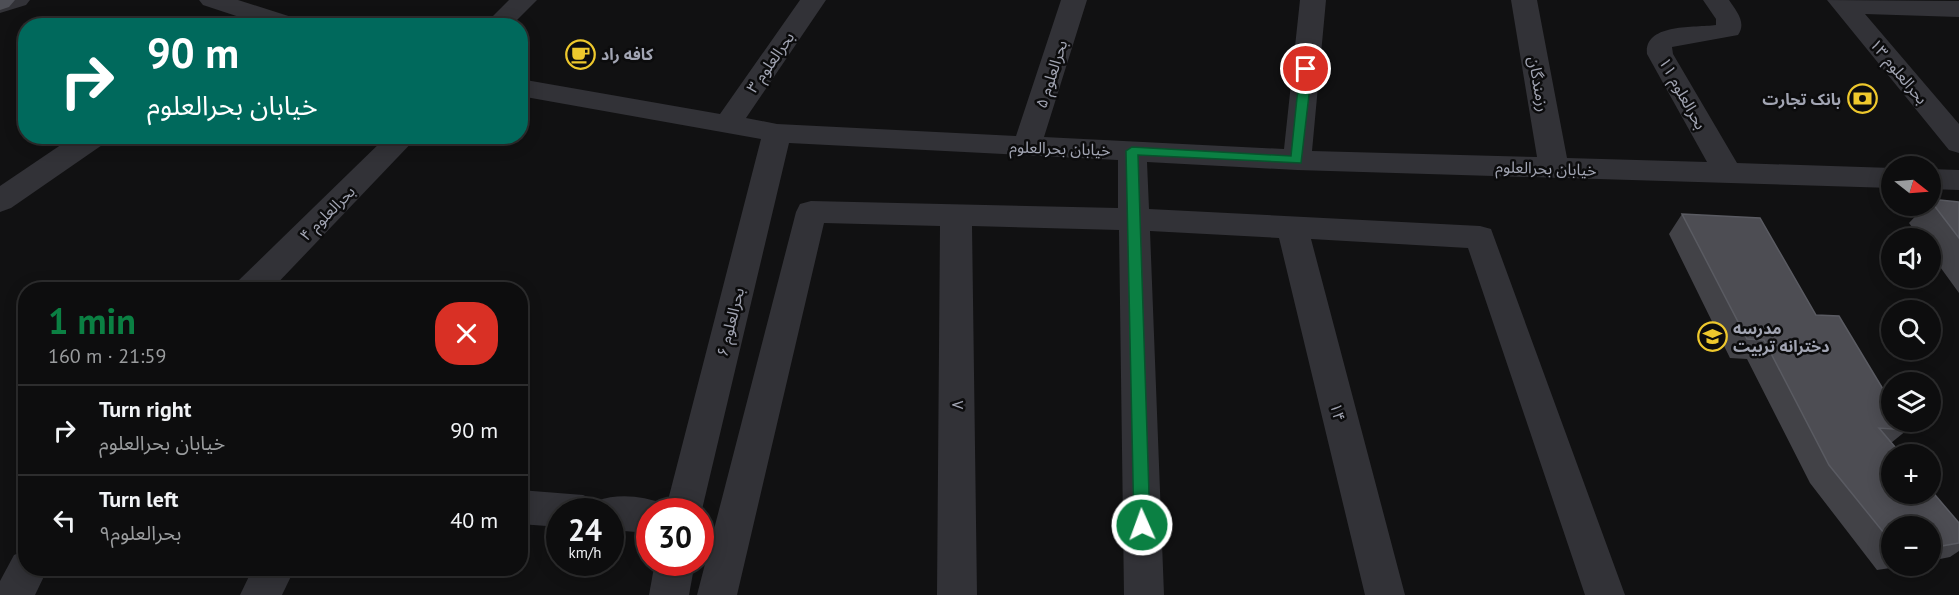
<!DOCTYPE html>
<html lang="en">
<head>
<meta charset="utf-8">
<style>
  :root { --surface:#0d0d0e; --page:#1b1b1c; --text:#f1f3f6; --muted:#9a9c9e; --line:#2d2d2e; --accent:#0b8043 }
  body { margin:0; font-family:"PT Sans","Noto Sans Arabic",sans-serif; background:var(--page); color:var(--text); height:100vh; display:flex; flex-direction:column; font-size:22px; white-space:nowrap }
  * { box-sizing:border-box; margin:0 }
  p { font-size:20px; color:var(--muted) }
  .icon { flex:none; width:33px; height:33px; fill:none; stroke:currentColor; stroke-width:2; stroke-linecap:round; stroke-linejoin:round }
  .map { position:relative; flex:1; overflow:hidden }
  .panel { position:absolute; left:18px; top:282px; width:510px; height:294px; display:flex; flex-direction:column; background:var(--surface); border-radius:24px; box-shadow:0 3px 15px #0003,0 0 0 2px var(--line) }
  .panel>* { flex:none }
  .hud { position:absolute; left:18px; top:18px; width:510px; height:126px; border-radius:24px; box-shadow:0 3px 15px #0003,0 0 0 2px var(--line); background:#00695c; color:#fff; overflow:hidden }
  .needle { width:39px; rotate:107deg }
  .tools { position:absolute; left:1881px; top:156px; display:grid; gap:12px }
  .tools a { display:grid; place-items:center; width:60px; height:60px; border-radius:50%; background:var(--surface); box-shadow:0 3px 15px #0003,0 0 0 2px var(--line); font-size:30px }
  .speed { position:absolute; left:546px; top:498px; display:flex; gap:12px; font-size:30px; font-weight:700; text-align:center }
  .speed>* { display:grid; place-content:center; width:78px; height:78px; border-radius:50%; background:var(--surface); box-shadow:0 3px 15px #0003,0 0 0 2px var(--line); line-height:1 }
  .speed small { font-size:15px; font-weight:400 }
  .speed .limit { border:9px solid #d22; background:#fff; color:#111 }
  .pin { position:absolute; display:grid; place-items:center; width:51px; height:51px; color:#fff; margin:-26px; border:3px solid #fff; border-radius:50%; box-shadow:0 2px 6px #0007 }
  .me { position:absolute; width:66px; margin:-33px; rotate:358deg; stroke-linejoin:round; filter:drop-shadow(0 0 4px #0008) }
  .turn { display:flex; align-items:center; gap:21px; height:126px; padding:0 30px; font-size:27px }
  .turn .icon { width:78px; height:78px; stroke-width:2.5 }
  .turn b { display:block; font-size:42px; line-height:51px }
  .round { display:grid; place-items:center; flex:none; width:63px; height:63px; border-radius:24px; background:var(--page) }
  .head { display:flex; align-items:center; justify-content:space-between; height:102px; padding:0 30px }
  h1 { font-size:36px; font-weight:700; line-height:45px; color:var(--accent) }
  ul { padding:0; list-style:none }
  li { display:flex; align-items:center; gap:18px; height:90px; padding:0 30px; border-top:2px solid var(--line) }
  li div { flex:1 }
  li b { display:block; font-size:22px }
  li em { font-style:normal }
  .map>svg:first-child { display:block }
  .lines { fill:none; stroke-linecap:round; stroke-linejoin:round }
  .minor { fill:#323237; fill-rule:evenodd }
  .major { fill:#4e4f56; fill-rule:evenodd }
  .wall { fill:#424247 }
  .building { fill:#4d4d53; stroke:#5a5b62; stroke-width:1.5 }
  .route { fill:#0b8043; stroke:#07532c; stroke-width:1.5 }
  .labels { text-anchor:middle; stroke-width:5; stroke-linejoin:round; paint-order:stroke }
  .poi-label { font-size:16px; font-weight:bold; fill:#a2a5b3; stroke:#0c0c0d; text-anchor:start }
  .street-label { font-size:16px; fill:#a2a5b3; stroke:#0c0c0d }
</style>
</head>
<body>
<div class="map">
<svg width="1959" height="595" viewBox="0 0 1959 595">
  <rect width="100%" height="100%" fill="#111112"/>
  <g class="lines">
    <g class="minor">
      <path d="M 0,0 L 30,0 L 26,5 L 0,13 Z"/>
      <path d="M 199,0 L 238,0 L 304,21 L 308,26 L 267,26 L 203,5 Z"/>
      <path d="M 509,0 L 537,0 L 511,26 L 483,26 Z"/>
      <path d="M 800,0 L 826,0 L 746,118 L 777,124 L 1016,136 L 1061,0 L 1087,0 L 1044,137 L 1284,149 L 1300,0 L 1326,0 L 1312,151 L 1537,157 L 1511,0 L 1537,0 L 1567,158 L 1707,162 L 1647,54 C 1644,23 1694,28 1716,25 L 1716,19 L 1703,0 L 1729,0 C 1736,11 1747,22 1738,35 L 1672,47 L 1673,54 L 1737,163 L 1892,168 L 1892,188 L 1297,170 L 1147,162 L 1149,209 L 1480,226 L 1491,229 L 1625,595 L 1585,595 L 1468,248 L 1311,239 L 1405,595 L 1365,595 L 1279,238 L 1150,231 L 1164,595 L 1124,595 L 1119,230 L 972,226 L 977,595 L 937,595 L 940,226 L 824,223 L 737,595 L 697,595 L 796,212 L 800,204 L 811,201 L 1118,208 L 1118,160 L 789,143 L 700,518 L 700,512 L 650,512 L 650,533 L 610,530 L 610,512 L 560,512 L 560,527 L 520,524 L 520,490 L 583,495 L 597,501 C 618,493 643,496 664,504 L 666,508 L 761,139 L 520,96 L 520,79 L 720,114 Z"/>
      <path d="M 1827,0 L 1959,1 L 1959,17 L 1865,14 L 1959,124 L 1959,153 L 1949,150 Z"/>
      <path d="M 74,136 L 109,136 L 105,143 L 11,208 L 0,212 L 0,186 Z"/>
      <path d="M 387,136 L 418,136 L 271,290 L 234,290 L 238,281 Z"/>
      <path d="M 1930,169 L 1959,170 L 1959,190 L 1930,189 Z"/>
      <path d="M 26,550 L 26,568 L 48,568 L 35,595 L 0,595 L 0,581 L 14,555 Z"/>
      <path d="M 655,562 L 695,562 L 689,595 L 649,595 Z"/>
      <path d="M 253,568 L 295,568 L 282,595 L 240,595 Z"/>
    </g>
    <path class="major" d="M 0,0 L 15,0 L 9,7 L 0,10 Z"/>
  </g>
  <g class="wall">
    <path d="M 1930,199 L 1959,202 L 1959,293 L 1930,253 L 1930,238 L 1920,238 L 1909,223 L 1925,206 L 1930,206 Z"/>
    <path d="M 1682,214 L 1816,315 L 1907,430 L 1891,443 L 1959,523 L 1959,551 L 1950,557 L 1930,561 L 1930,526 L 1892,526 L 1892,566 L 1904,566 L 1877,570 L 1810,483 L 1747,359 L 1730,358 L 1669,234 Z"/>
  </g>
  <g class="building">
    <path d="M 1930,199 L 1959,202 L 1959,238 L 1930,200 Z"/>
    <path d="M 1682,214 L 1760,218 L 1816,315 L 1839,316 L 1892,404 L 1892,422 L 1902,422 L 1907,430 L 1879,428 L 1901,454 L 1892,454 L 1892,494 L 1930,494 L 1930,489 L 1959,523 L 1959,543 L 1930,548 L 1930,526 L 1892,526 L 1892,543 L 1829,465 L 1764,340 L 1747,339 Z"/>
  </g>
  <path class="route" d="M 1306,65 L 1312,69 L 1301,163 L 1138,155 L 1150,525 L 1148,530 L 1142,532 L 1136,530 L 1134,525 L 1126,151 L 1132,147 L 1291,156 L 1300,69 Z"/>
  <defs>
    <symbol id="cafe-ring" viewBox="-11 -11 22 22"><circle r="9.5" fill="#0c0c0d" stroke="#eec82d" stroke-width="1.5"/><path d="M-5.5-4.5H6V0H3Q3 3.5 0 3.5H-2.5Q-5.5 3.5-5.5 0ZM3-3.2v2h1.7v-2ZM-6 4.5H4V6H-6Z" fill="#eec82d"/></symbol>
    <symbol id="bank-ring" viewBox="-11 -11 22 22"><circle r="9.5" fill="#0c0c0d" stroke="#eec82d" stroke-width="1.5"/><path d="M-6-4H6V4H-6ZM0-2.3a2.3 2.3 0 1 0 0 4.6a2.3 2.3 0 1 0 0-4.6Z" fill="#eec82d"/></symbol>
    <symbol id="school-ring" viewBox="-11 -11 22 22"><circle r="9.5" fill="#0c0c0d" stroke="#eec82d" stroke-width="1.5"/><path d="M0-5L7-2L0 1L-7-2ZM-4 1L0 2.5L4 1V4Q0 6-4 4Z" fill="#eec82d"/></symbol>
  </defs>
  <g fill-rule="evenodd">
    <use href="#cafe-ring" x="564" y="38" width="33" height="33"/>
    <use href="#bank-ring" x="1846" y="82" width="33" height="33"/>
    <use href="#school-ring" x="1696" y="320" width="33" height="33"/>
  </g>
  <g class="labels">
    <g class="poi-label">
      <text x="601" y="60">کافه راد</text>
      <text x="1841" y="105" text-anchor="end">بانک تجارت</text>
      <text x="1733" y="334">مدرسه<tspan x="1733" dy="18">دخترانه تربیت</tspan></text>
    </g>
    <g class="street-label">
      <text transform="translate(770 62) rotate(-55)" y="6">بحرالعلوم ۳</text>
      <text transform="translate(1899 71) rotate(50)" y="6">بحرالعلوم ۱۳</text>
      <text transform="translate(1051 74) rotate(-72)" y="6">بحرالعلوم ۵</text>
      <text transform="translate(1539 84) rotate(80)" y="6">رزمندگان</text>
      <text transform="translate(1683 93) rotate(61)" y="6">بحرالعلوم ۱۱</text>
      <text transform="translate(1060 148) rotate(2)" y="6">خیابان بحرالعلوم</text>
      <text transform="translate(1546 168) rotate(2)" y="6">خیابان بحرالعلوم</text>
      <text transform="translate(327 213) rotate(-45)" y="6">بحرالعلوم ۴</text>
      <text transform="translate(730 322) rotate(-76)" y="6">بحرالعلوم ۶</text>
      <text transform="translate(957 405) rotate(-90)" y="6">۸</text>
      <text transform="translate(1338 412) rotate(76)" y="6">۱۴</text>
    </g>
  </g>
</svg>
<div class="tools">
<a><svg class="needle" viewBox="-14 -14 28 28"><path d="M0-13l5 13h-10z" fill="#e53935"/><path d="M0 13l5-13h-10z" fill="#9a9c9e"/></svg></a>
<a><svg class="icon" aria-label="sound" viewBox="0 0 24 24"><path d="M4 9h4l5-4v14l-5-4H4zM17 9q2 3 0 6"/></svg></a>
<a><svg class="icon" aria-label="search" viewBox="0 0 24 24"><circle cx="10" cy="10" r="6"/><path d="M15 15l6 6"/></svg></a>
<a><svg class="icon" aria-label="layers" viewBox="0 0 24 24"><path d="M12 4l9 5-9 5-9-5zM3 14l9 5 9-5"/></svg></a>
<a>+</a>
<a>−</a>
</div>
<div class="speed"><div>24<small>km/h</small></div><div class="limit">30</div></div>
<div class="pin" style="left:1306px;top:69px;background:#d93025"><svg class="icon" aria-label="arrive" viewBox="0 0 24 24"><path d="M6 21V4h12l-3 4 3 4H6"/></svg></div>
<svg class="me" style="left:1142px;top:525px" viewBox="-20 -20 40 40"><circle r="17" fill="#0b8043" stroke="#fff" stroke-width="3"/><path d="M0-11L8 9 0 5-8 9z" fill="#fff"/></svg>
<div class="hud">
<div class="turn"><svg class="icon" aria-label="right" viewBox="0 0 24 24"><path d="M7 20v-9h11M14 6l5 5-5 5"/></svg><div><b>90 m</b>خیابان بحرالعلوم</div></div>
</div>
<section class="panel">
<div class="head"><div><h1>1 min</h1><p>160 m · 21:59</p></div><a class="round" style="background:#d93025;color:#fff"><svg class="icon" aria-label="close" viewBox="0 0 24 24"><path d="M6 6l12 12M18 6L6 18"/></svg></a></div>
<ul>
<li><svg class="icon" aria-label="right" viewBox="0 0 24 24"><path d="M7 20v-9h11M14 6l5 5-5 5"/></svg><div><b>Turn right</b><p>خیابان بحرالعلوم</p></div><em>90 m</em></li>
<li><svg class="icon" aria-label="left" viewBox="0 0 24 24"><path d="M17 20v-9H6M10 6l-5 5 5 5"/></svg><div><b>Turn left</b><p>بحرالعلوم۹</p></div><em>40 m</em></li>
</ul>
</section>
</div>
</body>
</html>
